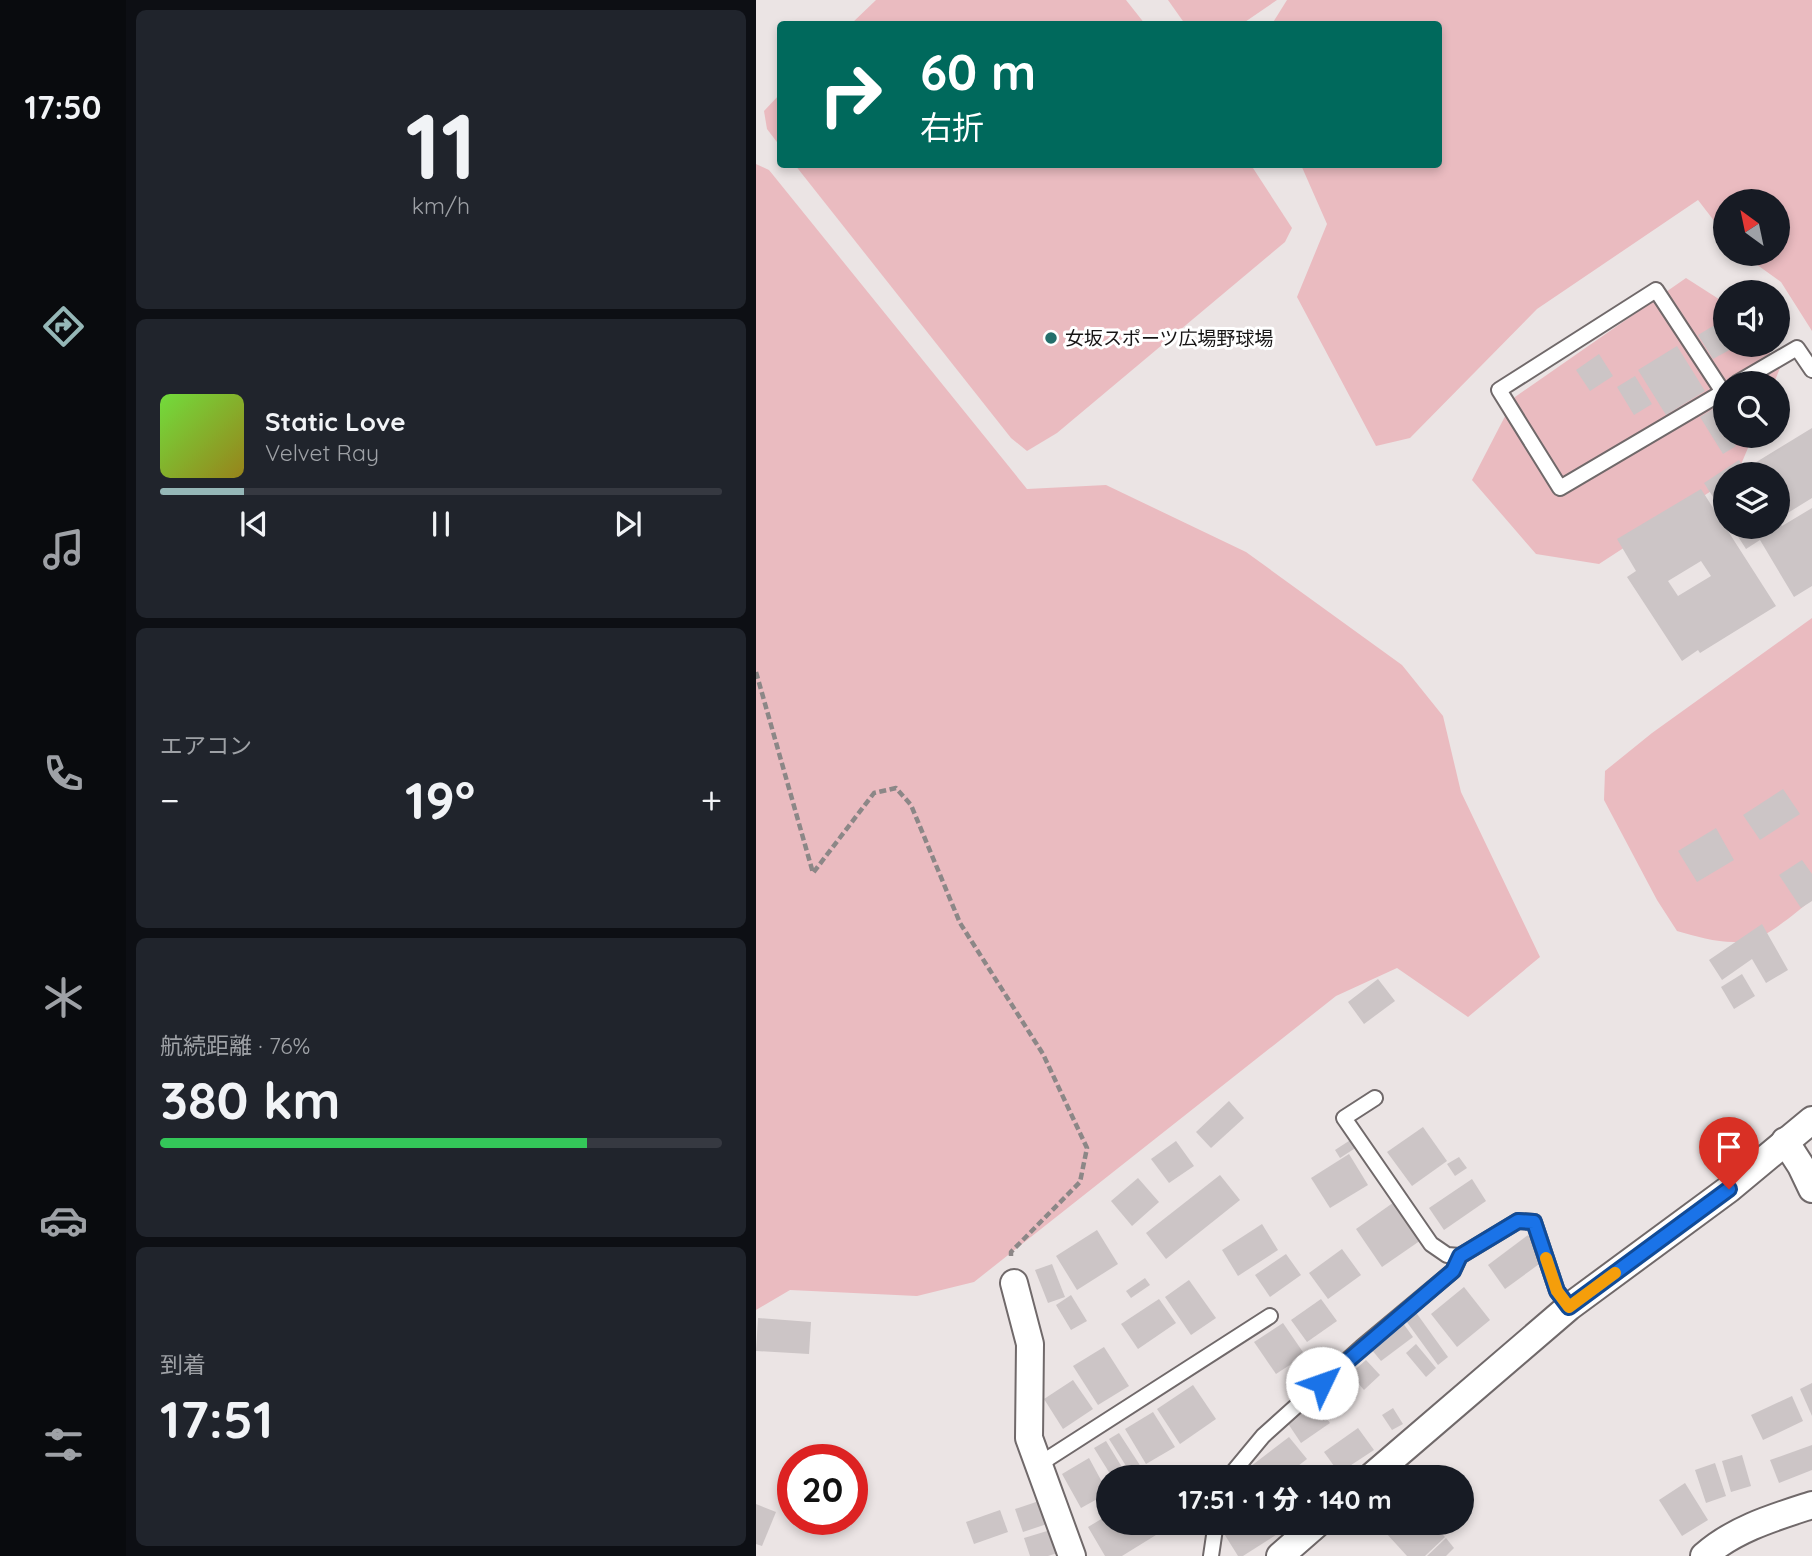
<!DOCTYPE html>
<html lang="ja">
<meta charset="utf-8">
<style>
body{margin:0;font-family:Quicksand,"Noto Sans JP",sans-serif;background:#20242c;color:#f1f3f6;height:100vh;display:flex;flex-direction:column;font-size:26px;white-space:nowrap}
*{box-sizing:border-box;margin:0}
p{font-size:23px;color:#9ea1a6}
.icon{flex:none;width:38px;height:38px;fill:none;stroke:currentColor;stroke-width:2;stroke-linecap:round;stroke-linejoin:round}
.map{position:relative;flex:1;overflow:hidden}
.details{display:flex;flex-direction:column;gap:10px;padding:10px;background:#0d0f14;width:630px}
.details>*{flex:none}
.hud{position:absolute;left:21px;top:21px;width:665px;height:147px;border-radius:7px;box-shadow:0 4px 10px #0003;background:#00695c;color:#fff;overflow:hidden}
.needle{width:46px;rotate:327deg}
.buttons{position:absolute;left:957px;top:189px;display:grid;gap:14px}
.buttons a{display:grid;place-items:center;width:77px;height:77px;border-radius:50%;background:#171b24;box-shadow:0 4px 10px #0003;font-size:35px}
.speed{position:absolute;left:21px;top:1444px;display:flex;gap:14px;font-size:35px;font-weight:700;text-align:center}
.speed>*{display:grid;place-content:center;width:91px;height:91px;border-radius:50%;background:#171b24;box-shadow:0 4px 10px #0003;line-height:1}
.speed .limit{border:10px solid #d22;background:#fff;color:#111}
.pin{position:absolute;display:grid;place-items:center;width:60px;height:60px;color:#fff;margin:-72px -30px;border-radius:50% 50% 50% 0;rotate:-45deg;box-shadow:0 0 7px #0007}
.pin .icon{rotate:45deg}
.me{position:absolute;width:77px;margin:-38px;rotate:48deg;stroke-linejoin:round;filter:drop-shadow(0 0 5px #0008)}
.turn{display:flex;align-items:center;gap:24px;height:147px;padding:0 28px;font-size:32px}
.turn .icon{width:91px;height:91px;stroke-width:2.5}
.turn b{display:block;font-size:49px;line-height:60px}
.big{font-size:52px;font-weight:800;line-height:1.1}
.details .card{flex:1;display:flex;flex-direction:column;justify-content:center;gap:10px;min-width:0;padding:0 24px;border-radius:10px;background:#20242c}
.details .dial{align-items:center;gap:0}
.dial b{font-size:91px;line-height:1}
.song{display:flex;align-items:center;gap:21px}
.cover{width:84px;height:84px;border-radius:10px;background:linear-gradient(135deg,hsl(100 70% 55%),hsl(50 70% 35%))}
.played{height:7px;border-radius:4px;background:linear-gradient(90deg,#95b7b7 15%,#363941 15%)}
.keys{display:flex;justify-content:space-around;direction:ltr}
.heat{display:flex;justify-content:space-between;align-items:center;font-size:38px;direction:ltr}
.charge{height:10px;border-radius:5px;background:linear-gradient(90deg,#34c759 76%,#363941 0)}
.trip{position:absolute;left:340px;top:1465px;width:378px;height:70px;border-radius:35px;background:#171b24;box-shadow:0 4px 10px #0003;font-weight:800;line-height:70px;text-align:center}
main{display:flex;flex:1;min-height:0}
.dock{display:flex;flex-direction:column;width:126px;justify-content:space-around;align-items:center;background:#090b0e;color:#9ea1a6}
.dock .icon{width:49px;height:49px}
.dock .active{color:#95b7b7}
.dock b{font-size:32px;color:#f1f3f6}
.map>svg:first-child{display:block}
.green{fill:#eabbc0}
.building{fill:#ccc5c6;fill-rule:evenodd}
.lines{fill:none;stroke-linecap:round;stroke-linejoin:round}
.service-casing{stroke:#70696a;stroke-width:18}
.minor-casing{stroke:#70696a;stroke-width:30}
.path{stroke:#8c8787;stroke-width:4.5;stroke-dasharray:7 3.5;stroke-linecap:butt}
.service{stroke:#fff;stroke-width:14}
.minor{stroke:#fff;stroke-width:26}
.route-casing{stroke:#114b97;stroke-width:18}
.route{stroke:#1a73e8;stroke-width:12}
.slow{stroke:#f59e0b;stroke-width:12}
.poi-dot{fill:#246e6b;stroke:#fff;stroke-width:2.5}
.labels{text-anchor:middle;stroke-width:6;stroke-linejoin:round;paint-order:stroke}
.poi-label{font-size:19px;fill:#171515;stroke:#fff;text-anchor:start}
</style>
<main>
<nav class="dock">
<b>17:50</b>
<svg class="icon active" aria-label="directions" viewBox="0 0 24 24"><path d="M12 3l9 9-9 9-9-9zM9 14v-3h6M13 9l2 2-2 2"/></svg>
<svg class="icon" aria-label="music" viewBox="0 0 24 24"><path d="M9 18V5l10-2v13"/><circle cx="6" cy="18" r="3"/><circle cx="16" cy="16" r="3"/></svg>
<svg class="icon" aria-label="phone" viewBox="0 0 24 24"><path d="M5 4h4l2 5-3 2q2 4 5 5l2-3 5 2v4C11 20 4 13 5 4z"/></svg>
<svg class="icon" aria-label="climate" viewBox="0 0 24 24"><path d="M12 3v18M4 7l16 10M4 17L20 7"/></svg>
<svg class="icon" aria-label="car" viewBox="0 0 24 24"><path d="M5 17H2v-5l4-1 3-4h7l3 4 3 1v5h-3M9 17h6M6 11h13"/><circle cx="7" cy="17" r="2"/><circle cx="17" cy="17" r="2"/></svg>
<svg class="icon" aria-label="filters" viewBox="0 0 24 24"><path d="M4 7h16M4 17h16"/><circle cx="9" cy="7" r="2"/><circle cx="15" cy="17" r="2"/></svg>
</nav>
<section class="details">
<div class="card dial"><b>11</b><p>km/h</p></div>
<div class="card">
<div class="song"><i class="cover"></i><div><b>Static Love</b><p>Velvet Ray</p></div></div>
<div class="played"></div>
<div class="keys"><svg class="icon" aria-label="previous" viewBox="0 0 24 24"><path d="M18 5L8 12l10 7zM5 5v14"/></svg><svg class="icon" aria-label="pause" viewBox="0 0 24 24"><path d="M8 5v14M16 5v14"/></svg><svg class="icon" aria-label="next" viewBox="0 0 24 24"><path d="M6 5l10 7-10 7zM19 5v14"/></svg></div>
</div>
<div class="card"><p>エアコン</p>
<div class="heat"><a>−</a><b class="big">19°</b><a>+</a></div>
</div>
<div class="card"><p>航続距離 · 76%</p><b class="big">380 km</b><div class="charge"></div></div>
<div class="card"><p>到着</p><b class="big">17:51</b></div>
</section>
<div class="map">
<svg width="1056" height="1556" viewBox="0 0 1056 1556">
<rect width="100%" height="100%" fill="#ebe4e4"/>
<!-- green -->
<g class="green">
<path d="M 120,0 L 370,0 L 389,24 L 95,24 Z"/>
<path d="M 412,0 L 521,0 L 486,24 L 429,24 Z"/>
<path d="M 531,0 L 1056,0 L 1056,331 L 1025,282 L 986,254 L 1022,254 L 1022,201 L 970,201 L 969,235 L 942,200 L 781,309 L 654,438 L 620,446 L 541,297 L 571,224 L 545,165 L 682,164 L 682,24 L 516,24 Z"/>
<path d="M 24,94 L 24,146 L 11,129 L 8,111 Z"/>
<path d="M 0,164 L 13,170 L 271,489 L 350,485 L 490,552 L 646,665 L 687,716 L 705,792 L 784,957 L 712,1017 L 641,968 L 580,996 L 218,1282 L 161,1296 L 34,1290 L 0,1310 Z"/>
<path d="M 39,165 L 495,165 L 536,228 L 529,242 L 301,433 L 271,451 L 255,438 Z"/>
<path d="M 930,278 L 969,303 L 970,345 L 1009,345 L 1024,368 L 1018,383 L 970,383 L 970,436 L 997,436 L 981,474 L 970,474 L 969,482 L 843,564 L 780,554 L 716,480 L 759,397 Z"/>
<path d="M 1056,618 L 1056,899 C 1044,910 1012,936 997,940 C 971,946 946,938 921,931 L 901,900 L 848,800 L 849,771 L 896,733 Z"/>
</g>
<!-- building -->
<g class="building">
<path d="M 962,323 L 970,335 L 970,345 L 976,345 L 977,348 L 957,359 L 942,335 Z"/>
<path d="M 921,346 L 949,391 L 910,415 L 882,370 Z"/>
<path d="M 843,354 L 857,376 L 834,391 L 820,370 Z"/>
<path d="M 879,376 L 896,404 L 878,415 L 861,387 Z"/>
<path d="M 957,409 L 970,429 L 970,436 L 973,436 L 980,446 L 967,454 L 944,417 Z"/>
<path d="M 1056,428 L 1056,498 L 1022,519 L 1022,474 L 970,474 L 970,517 L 948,483 L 983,460 L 989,469 Z"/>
<path d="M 945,489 L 1020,606 L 944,653 L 942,650 L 926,661 L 871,577 L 880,571 L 861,539 ZM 945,561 L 955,576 L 922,596 L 912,581 Z"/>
<path d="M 1056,508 L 1056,586 L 1038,597 L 1004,540 L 990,549 L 976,527 L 1022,527 L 1022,520 L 1026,526 Z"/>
<path d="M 1027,789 L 1044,814 L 1004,840 L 987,815 Z"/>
<path d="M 960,828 L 978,860 L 941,882 L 922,851 Z"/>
<path d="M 1046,860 L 1056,874 L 1056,901 L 1045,908 L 1023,875 Z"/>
<path d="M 1006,924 L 1032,970 L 1010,983 L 996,959 L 966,980 L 953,960 Z"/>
<path d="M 986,974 L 999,996 L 978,1009 L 965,987 Z"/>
<path d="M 622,979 L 639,1001 L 608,1024 L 592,1002 Z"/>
<path d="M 473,1101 L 488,1118 L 455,1148 L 440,1132 Z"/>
<path d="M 667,1127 L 691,1161 L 656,1186 L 631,1152 Z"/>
<path d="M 599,1137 L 604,1145 L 584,1158 L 579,1150 Z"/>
<path d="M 420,1141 L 438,1166 L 413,1183 L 395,1159 Z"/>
<path d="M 593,1154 L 612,1185 L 574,1208 L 555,1178 Z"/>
<path d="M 703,1157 L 711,1168 L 699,1176 L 691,1164 Z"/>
<path d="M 464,1175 L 484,1200 L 410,1259 L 390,1233 Z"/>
<path d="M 382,1178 L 403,1202 L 376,1226 L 355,1201 Z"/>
<path d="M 716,1179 L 730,1201 L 688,1230 L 673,1208 Z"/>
<path d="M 641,1200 L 668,1238 L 626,1267 L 600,1229 Z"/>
<path d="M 506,1224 L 522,1250 L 482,1276 L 466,1250 Z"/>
<path d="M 341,1230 L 362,1264 L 321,1290 L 300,1256 Z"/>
<path d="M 772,1235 L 790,1259 L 749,1289 L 732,1265 Z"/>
<path d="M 586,1249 L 605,1275 L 572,1299 L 553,1273 Z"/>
<path d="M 530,1254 L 545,1275 L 514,1297 L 499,1275 Z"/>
<path d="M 296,1264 L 309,1297 L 292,1303 L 279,1270 Z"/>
<path d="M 389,1278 L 394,1285 L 375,1298 L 370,1291 Z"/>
<path d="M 433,1280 L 460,1318 L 435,1335 L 409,1297 Z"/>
<path d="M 708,1287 L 734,1320 L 701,1347 L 675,1314 Z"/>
<path d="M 315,1295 L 331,1321 L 315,1330 L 300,1305 Z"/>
<path d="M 403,1299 L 420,1323 L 382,1349 L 365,1324 Z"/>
<path d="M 565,1299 L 581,1321 L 551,1342 L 535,1320 Z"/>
<path d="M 659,1311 L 692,1357 L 682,1365 L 648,1318 Z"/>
<path d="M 2,1318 L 55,1322 L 53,1354 L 0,1351 Z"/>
<path d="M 644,1319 L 657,1337 L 625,1361 L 611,1344 Z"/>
<path d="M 527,1323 L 549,1355 L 520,1374 L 498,1342 Z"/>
<path d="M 660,1344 L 680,1368 L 670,1377 L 650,1353 Z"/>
<path d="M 348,1347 L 373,1386 L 342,1405 L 317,1366 Z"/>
<path d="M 610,1360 L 624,1375 L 608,1390 L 594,1374 Z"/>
<path d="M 587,1379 L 601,1397 L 577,1416 L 563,1399 Z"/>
<path d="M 317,1380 L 337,1409 L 307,1429 L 288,1399 Z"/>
<path d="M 1056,1383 L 1056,1416 L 1044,1389 Z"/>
<path d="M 437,1385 L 460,1419 L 424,1444 L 401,1409 Z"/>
<path d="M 1036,1396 L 1047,1421 L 1007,1440 L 995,1415 Z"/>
<path d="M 559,1402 L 574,1423 L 545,1443 L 531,1422 Z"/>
<path d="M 637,1408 L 647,1424 L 636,1430 L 626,1415 Z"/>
<path d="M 397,1412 L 419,1447 L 390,1464 L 369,1429 Z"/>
<path d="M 602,1428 L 618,1450 L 583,1473 L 568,1452 Z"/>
<path d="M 363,1433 L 389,1473 L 383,1477 L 377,1477 L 353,1439 Z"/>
<path d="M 533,1437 L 551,1459 L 528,1477 L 490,1477 L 486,1473 Z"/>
<path d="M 350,1441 L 372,1477 L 356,1477 L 338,1448 Z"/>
<path d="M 1056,1445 L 1056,1470 L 1023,1483 L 1014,1460 Z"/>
<path d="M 986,1455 L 995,1486 L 975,1492 L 966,1461 Z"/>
<path d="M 333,1458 L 352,1493 L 325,1508 L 306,1474 Z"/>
<path d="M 959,1463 L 970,1496 L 950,1503 L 939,1470 Z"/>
<path d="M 929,1483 L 952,1520 L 926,1536 L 903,1500 Z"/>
<path d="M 289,1499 L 297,1522 L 267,1532 L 259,1509 Z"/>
<path d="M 0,1504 L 20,1512 L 6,1546 L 0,1544 Z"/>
<path d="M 244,1510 L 252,1532 L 218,1544 L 210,1522 Z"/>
<path d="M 352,1515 L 352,1522 L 421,1522 L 366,1556 L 349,1556 L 332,1527 Z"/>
<path d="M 465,1522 L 520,1522 L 526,1531 L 487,1556 L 482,1556 L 462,1524 Z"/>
<path d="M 620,1522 L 675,1522 L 689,1537 L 669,1556 L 651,1556 Z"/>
<path d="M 301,1528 L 308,1551 L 292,1556 L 274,1556 L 268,1538 Z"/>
<path d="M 690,1538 L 698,1548 L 690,1556 L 671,1556 Z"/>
</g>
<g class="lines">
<defs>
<g id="service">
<path d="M 981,383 L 1041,348 L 1056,370"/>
<path d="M 967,392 L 900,290 L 743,390 L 804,488 L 967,392 L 970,390"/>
<path d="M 619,1098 L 588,1118 L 675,1244 L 691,1255 L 704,1256 L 762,1221 L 778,1222 L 801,1291 L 813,1307"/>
<path d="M 282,1465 L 514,1316"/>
<path d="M 473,1477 L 507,1436 L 606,1347 L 697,1271 L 704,1256"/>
<path d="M 455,1556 L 460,1522"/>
</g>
<g id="minor">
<path d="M 1029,1141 L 1045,1166 L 1056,1189"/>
<path d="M 258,1283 L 274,1344 L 273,1438 L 316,1556"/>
<path d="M 615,1477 L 813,1307 L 973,1189 L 1056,1120"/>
<path d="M 524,1556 L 563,1522"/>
<path d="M 948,1556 C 978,1529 1019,1517 1056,1505"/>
</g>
</defs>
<!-- service casing -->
<use href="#service" class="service-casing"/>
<!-- minor casing -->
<use href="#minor" class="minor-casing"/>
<!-- path -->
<path class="path" d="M 0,672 L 57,873 L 118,793 L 140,788 L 155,805 L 204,923 L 287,1054 L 331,1148 L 324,1182 L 255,1252 L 255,1258"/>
<!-- service -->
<use href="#service" class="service"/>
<!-- minor -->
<use href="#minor" class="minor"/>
</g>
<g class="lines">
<defs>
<path id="route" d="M 566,1383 L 697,1271 L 704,1256 L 762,1221 L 778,1222 L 801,1291 L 813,1307 L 973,1189"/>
</defs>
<!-- route casing -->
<use href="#route" class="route-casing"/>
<!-- route -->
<use href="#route" class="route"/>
<!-- slow -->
<path class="slow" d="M 790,1258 L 801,1291 L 813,1307 L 859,1273"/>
</g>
<!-- markers -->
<circle class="poi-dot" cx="295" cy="338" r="7"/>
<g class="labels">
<!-- poi labels -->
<g class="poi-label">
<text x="309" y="345">女坂スポーツ広場野球場</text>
</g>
</g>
</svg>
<div class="buttons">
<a><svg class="needle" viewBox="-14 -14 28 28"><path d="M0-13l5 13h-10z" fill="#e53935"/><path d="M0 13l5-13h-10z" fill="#9ea1a6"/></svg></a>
<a><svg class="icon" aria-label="sound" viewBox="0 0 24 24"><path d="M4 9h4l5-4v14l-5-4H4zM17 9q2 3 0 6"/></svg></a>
<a><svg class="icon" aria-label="search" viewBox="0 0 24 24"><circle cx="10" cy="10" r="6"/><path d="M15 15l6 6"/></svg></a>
<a><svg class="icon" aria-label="layers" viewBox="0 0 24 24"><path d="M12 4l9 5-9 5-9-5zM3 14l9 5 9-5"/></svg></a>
</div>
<div class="speed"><div class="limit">20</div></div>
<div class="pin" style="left:973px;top:1189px;background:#d93025"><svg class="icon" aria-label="arrive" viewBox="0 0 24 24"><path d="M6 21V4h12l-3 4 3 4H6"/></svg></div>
<svg class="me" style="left:566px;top:1383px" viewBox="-20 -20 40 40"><circle r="19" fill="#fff"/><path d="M0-13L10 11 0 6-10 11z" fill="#1a73e8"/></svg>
<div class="trip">17:51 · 1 分 · 140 m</div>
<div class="hud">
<div class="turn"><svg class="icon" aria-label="right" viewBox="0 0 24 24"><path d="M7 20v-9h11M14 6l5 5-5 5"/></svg><div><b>60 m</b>右折</div></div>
</div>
</div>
</main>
